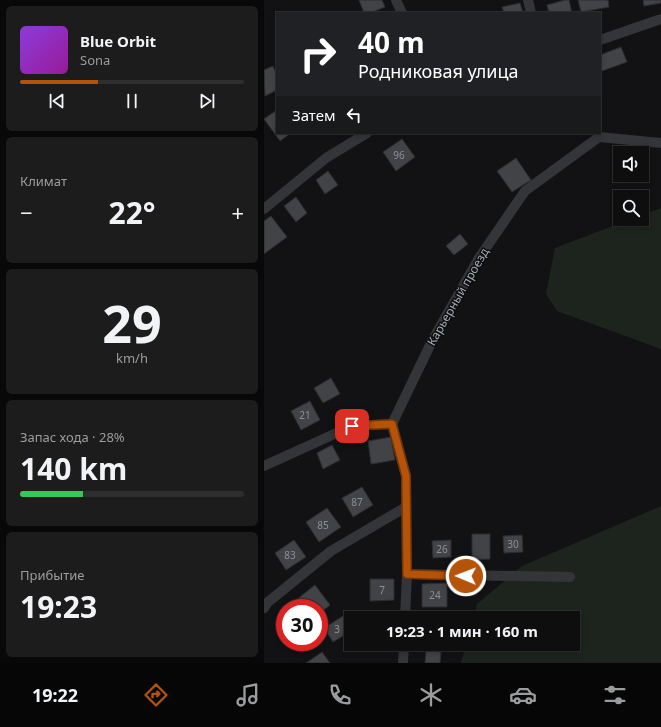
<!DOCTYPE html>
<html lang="ru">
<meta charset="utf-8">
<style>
body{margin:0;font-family:"Noto Sans",sans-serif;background:#1c1c1d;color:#f1f3f6;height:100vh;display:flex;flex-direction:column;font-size:15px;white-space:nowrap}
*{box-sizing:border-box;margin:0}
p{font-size:13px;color:#9b9c9e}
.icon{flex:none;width:22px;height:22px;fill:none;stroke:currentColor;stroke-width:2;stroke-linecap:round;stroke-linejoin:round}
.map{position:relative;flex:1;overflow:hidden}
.sheet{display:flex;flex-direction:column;gap:6px;padding:6px;background:#080808;width:264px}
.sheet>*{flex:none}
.hud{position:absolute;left:12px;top:12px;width:325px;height:122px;border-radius:0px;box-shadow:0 2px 6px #0003,0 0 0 1px #2e2e2f;background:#202124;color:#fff;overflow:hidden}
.buttons{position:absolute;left:349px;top:146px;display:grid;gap:8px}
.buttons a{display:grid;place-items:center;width:36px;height:36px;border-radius:0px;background:#0e0e0f;box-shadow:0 2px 6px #0003,0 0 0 1px #2e2e2f;font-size:20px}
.speed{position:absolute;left:12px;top:599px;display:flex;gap:8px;font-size:20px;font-weight:700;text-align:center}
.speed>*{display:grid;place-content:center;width:52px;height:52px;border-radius:50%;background:#0e0e0f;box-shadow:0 2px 6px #0003,0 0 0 1px #2e2e2f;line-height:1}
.speed .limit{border:6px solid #d22;background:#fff;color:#111}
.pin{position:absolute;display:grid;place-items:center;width:34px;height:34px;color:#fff;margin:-17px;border-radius:8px;box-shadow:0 2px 6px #0006}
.me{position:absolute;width:44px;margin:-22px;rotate:271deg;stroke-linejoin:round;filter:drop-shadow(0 0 3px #0008)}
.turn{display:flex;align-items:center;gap:14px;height:84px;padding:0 16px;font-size:18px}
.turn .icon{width:52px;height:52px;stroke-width:2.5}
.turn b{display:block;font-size:28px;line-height:34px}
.then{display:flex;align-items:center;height:38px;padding:0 16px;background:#0003;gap:8px;font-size:15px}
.big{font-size:30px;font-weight:700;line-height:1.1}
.sheet .widget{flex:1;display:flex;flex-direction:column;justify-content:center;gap:6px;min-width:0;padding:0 14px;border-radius:6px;background:#1c1c1d}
.sheet .dial{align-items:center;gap:0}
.dial b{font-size:52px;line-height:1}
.song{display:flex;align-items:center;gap:12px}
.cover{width:48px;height:48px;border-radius:6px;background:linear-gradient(135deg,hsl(270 70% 55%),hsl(300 70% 35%))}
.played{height:4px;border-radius:2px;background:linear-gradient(90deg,#b45309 35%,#2e2e2f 35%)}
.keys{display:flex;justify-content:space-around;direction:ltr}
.heat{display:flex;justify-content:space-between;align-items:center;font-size:22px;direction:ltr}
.charge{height:6px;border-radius:3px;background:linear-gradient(90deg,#34c759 28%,#2e2e2f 0)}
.trip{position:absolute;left:80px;top:611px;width:236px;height:40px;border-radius:0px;background:#0e0e0f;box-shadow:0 2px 6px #0003,0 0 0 1px #2e2e2f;font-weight:700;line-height:40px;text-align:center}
.tab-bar{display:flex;height:64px;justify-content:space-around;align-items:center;background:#060606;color:#9b9c9e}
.tab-bar .icon{width:28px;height:28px}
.tab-bar .selected{color:#b45309}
.tab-bar b{font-size:18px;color:#f1f3f6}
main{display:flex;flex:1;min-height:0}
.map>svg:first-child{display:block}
.green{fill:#1d241e}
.building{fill:#414347;stroke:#2c2d30}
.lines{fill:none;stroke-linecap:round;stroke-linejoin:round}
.minor{stroke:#343539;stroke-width:10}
.route-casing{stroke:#753606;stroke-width:10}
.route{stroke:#b45309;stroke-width:7}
.labels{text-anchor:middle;stroke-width:3;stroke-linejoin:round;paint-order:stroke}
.number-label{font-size:10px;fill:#8b9099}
.street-label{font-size:12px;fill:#a4aab4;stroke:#0d0e0f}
</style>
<main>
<section class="sheet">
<div class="widget">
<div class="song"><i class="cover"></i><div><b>Blue Orbit</b><p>Sona</p></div></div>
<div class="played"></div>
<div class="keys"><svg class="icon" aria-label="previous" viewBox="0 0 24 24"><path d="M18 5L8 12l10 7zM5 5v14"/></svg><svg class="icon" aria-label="pause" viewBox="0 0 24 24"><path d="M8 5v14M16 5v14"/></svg><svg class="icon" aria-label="next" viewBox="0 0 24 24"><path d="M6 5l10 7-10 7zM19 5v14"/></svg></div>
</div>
<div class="widget"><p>Климат</p>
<div class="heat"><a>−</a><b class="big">22°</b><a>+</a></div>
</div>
<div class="widget dial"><b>29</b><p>km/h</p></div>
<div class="widget"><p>Запас хода · 28%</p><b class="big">140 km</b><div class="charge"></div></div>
<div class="widget"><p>Прибытие</p><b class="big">19:23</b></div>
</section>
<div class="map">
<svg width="397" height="663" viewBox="0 0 397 663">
<rect width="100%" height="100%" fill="#121214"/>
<!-- green -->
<g class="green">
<path d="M 397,208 L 397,349 L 293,311 L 282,294 L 291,248 L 367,219 L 378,219 L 378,215 Z"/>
<path d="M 397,506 L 397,663 L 197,663 L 202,644 L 309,644 L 309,618 L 209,618 L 213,604 L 258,566 Z"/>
</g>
<!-- building -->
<g class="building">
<path d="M 95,0 L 118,0 L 121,7 L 106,13 L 100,13 Z"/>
<path d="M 301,0 L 305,0 L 308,13 L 285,13 L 283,5 Z"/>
<path d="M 314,0 L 344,0 L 345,7 L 317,12 Z"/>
<path d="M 379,0 L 397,0 L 397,3 L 380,6 Z"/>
<path d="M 256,3 L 259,13 L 240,13 L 238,7 Z"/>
<path d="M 357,47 L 363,62 L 338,71 L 336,65 L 336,55 Z"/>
<path d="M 9,66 L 13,76 L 13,90 L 1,96 L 0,70 Z"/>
<path d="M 13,110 L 13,133 L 27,133 L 16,141 L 0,119 Z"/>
<path d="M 138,139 L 151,157 L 132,171 L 119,152 Z"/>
<path d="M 252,158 L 267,180 L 248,192 L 233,171 Z"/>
<path d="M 64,171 L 74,185 L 61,194 L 52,180 Z"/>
<path d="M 32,197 L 43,213 L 32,222 L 20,206 Z"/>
<path d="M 7,216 L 23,237 L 0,254 L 0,221 Z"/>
<path d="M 196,234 L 204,244 L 190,255 L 182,246 Z"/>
<path d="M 67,378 L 76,394 L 59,403 L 50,388 Z"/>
<path d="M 46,401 L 56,420 L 37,430 L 27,411 Z"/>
<path d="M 127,437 L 131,460 L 107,464 L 104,441 Z"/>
<path d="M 68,445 L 76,460 L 59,469 L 53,453 Z"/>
<path d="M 98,487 L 109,505 L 89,517 L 78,498 Z"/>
<path d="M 63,508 L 77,527 L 55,542 L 42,522 Z"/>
<path d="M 208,534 L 226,534 L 226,559 L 208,560 Z"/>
<path d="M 258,535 L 259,552 L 240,553 L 239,536 Z"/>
<path d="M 30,540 L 42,557 L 22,570 L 11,553 Z"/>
<path d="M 187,540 L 187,557 L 169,558 L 168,541 Z"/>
<path d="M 106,579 L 130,579 L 130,600 L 106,601 Z"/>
<path d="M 183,583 L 183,607 L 158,607 L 158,584 Z"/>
<path d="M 51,585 L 66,605 L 55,614 L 55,608 L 31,608 L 27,604 Z"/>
<path d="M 162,614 L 185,617 L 185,618 L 162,618 Z"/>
<path d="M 79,616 L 87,631 L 69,642 L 60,628 Z"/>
<path d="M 162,651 L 177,652 L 176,663 L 161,663 Z"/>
<path d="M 58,652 L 66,663 L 42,663 Z"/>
</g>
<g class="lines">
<!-- minor -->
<g class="minor">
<path d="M 132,0 L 138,13"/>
<path d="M 264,0 L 267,13"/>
<path d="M 336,40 L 397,19"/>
<path d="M 0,209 L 62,158 L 103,133"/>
<path d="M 128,424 L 168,341 L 215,258 L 261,191 L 335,137 L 397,143"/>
<path d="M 128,424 L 142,476 L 143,574 L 141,618"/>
<path d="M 0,466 L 88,426 L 128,424"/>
<path d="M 143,574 L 306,577"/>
<path d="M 0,608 L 4,602 L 67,551 L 142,507"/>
<path d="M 139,663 L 140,644"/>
</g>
</g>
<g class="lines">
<defs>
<path id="route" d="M 88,426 L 128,424 L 142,476 L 143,574 L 202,576"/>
</defs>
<!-- route casing -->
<use href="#route" class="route-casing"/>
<!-- route -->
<use href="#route" class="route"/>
</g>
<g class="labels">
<!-- number labels -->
<g class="number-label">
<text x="135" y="159">96</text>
<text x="41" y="419">21</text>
<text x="93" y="506">87</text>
<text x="59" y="529">85</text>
<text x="249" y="548">30</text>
<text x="178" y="553">26</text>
<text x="26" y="559">83</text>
<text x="118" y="594">7</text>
<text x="171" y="599">24</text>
<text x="73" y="633">3</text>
</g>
<!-- street labels -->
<g class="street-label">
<text transform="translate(194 297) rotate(-60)" y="4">Карьерный проезд</text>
</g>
</g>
</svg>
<div class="buttons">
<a><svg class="icon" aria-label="sound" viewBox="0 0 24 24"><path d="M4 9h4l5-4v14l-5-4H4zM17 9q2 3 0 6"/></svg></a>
<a><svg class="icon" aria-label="search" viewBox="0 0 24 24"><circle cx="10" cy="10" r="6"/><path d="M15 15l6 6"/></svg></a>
</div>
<div class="speed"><div class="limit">30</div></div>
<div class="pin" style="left:88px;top:426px;background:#d93025"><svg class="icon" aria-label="arrive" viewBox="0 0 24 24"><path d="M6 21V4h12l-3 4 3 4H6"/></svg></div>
<svg class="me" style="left:202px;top:576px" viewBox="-20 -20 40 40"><circle r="17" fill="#b45309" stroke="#fff" stroke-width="3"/><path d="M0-11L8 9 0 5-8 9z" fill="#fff"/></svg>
<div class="trip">19:23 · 1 мин · 160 m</div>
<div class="hud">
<div class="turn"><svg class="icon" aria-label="right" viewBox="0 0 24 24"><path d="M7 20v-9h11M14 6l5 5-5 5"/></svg><div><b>40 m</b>Родниковая улица</div></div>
<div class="then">Затем<svg class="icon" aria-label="left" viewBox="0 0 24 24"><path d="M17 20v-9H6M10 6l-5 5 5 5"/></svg></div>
</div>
</div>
</main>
<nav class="tab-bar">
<b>19:22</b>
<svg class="icon selected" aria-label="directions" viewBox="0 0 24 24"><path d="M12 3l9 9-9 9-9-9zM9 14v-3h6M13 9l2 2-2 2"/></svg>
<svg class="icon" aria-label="music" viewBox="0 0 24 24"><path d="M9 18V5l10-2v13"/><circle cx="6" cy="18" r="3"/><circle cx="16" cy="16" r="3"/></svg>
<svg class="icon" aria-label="phone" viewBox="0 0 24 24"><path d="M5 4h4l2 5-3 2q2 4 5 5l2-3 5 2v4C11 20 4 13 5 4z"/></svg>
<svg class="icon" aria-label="climate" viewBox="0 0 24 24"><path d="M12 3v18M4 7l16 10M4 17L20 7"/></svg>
<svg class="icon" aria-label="car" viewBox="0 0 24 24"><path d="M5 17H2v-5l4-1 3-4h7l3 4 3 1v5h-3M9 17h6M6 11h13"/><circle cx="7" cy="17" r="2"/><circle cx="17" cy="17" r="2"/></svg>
<svg class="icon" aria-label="filters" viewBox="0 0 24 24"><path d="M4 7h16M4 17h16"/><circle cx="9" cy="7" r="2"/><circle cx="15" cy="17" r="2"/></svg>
</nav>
